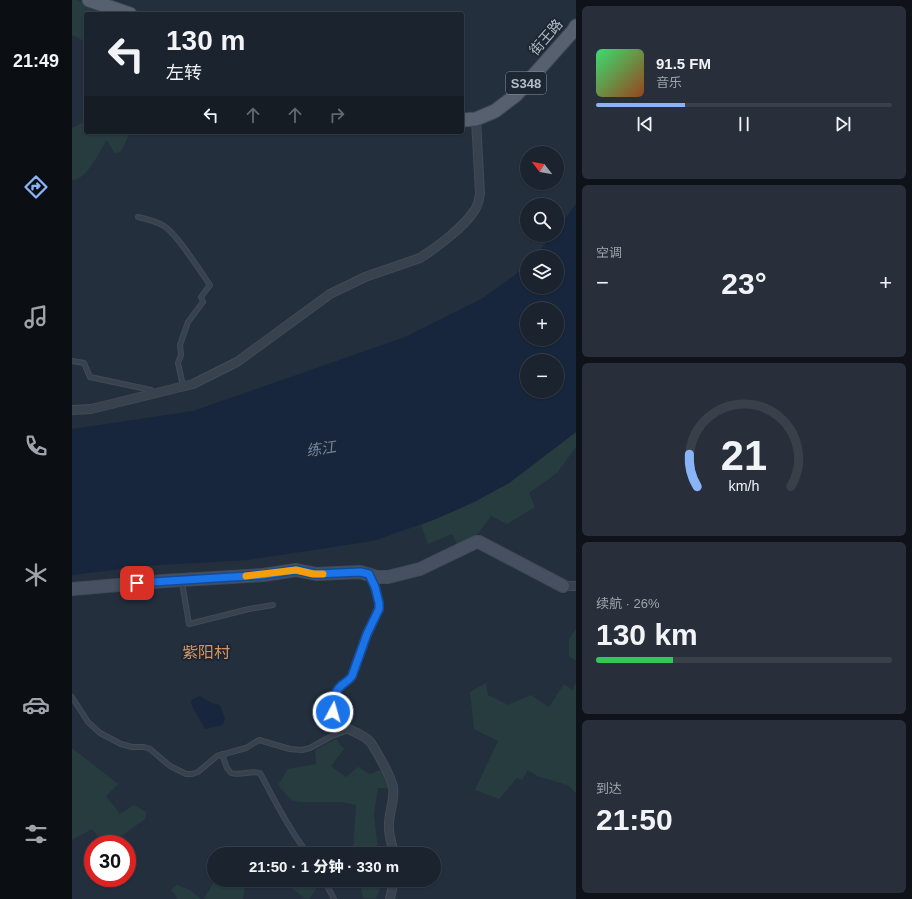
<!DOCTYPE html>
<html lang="zh">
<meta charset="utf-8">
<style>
body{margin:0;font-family:Helvetica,"Noto Sans SC",sans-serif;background:#282f3a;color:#f1f3f6;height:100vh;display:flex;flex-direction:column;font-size:15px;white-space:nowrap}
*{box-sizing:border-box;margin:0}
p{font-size:13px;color:#a0a4aa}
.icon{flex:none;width:22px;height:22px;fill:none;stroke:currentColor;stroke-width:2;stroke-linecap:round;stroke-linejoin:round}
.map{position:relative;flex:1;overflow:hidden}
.panel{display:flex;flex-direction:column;gap:6px;padding:6px;background:#0f1319;width:336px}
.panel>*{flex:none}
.hud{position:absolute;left:12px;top:12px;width:380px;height:122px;border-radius:4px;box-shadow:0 1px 3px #0004,0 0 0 1px #39404a;background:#1b232e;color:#f1f3f6;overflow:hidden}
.needle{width:26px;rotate:301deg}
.controls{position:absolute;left:448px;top:146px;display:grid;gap:8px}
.controls a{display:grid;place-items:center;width:44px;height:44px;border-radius:50%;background:#1b232e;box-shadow:0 1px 3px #0004,0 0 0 1px #39404a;font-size:20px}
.speed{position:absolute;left:12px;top:835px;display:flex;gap:8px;font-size:20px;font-weight:700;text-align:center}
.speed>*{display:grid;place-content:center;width:52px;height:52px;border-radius:50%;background:#1b232e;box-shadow:0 1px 3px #0004,0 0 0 1px #39404a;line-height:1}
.speed .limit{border:6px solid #d22;background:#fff;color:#111}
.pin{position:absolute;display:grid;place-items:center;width:34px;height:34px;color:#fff;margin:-17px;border-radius:8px;box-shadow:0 2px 6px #0006}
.me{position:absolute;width:44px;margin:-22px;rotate:6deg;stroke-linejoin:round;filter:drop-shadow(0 0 3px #0008)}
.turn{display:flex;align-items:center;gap:14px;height:84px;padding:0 16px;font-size:18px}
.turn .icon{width:52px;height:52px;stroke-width:2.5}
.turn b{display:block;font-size:28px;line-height:34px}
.lanes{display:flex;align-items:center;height:38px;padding:0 16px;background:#0003;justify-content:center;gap:20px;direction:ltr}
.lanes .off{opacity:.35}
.big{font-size:30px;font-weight:800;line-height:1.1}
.panel .tile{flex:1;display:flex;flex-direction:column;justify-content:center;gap:6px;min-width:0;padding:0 14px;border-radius:6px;background:#282f3a}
.panel .dial{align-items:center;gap:0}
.dial svg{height:104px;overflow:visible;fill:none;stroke:#39404a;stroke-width:7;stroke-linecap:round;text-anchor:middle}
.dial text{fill:#f1f3f6;stroke:none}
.song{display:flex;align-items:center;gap:12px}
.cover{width:48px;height:48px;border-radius:6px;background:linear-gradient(135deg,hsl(140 70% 55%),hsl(20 70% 35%))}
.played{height:4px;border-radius:2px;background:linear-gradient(90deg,#8ab4f8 30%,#39404a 30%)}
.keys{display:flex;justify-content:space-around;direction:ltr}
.heat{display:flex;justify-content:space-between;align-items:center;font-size:22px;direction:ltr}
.charge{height:6px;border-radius:3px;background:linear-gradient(90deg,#34c759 26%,#39404a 0)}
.trip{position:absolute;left:135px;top:847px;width:234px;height:40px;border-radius:20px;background:#1b232e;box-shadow:0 1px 3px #0004,0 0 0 1px #39404a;font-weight:800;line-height:40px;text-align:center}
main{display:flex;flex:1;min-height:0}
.menu{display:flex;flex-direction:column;width:72px;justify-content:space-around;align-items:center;background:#0b0e12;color:#a0a4aa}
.menu .icon{width:28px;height:28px}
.menu .on{color:#8ab4f8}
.menu b{font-size:18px;color:#f1f3f6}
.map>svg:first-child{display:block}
.green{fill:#263c3f}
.water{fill:#17263c;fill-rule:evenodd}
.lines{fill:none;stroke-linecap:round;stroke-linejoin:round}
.lane-casing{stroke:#414a57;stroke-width:6}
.street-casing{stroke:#414a57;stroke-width:10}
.secondary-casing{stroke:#414a57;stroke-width:14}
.primary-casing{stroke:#414a57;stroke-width:15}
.lane{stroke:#38414e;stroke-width:4}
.street{stroke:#38414e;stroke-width:8}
.secondary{stroke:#465061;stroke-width:12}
.primary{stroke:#56606e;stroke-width:13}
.route-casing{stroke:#114b97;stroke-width:10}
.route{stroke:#1a73e8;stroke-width:7}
.slow{stroke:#f59e0b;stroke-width:7}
.labels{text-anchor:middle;stroke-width:4;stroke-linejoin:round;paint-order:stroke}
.shield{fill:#1d2633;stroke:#878f9c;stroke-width:1}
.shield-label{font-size:13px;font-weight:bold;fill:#b4bcc9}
.street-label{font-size:14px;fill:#b4bcc9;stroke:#1d2633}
.water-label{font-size:15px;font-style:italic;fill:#6d86a8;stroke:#1d2633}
.quarter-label{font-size:16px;fill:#d59563;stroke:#1d2633}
</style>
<main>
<nav class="menu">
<b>21:49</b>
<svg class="icon on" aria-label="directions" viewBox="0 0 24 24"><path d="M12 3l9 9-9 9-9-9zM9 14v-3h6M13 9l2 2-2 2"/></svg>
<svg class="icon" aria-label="music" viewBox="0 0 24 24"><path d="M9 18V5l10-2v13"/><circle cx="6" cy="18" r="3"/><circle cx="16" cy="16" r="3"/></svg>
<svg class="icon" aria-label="phone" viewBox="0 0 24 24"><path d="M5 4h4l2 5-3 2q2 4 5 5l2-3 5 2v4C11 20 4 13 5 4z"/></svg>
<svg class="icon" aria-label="climate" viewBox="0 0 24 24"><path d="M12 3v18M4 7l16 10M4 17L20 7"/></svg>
<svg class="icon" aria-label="car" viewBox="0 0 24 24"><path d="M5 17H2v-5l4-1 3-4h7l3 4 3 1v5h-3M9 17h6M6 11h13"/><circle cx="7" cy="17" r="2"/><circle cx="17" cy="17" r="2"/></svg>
<svg class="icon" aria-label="filters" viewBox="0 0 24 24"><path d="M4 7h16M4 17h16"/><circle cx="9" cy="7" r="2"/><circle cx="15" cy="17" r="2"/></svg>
</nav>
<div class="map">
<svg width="504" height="899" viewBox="0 0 504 899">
<rect width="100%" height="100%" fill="#242f3e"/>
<!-- green -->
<g class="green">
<path d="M 0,0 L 4,0 L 27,7 L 26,14 L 14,14 L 14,44 L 7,38 L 0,35 Z"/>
<path d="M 14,121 L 14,132 L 58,132 L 49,152 L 42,153 L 35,140 C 28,151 14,181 0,180 L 0,128 Z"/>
<path d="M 504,432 L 504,447 L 485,473 L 457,493 L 463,507 L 435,524 L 419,516 L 403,538 L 385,544 L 380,534 L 356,544 L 349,525 L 402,502 L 437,483 Z"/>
<path d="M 504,629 L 504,661 L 497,656 L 497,639 Z"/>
<path d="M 414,683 L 416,695 L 436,705 L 459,695 L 477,707 L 492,684 L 500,690 L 504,683 L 504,793 L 496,785 L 467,777 L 456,770 L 450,780 L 445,778 L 427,799 L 403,790 L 426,741 L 402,729 L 398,692 Z"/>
<path d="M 264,739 L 272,749 L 259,766 L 274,777 L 286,767 L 298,774 L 311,769 L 319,788 L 306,788 L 302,814 L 306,850 L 317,851 L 318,854 L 281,854 L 281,850 L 284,805 L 269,802 L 227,802 L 219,800 L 206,785 L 216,769 L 244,764 L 243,750 Z"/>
<path d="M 0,748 L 46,784 L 34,796 L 48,814 L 62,805 L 74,812 L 73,819 L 38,844 L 32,844 L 20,829 L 0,840 Z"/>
<path d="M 186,846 L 197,854 L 175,854 Z"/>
<path d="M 143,880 L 174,880 L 171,899 L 132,899 Z"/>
<path d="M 209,880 L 240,880 L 244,889 L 237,899 L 234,899 Z"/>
<path d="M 287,880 L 311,880 L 304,899 L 291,898 Z"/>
<path d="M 105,885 L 118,890 L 129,899 L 106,899 L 99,890 Z"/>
</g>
<!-- water -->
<g class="water">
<path d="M 504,204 L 504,432 L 437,483 L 402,502 L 364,519 L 301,541 L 176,560 L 75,566 L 0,575 L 0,429 L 121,411 L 333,337 L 411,298 L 443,275 L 455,264 L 455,287 L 485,287 L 485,257 L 463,257 L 480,235 L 485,235 L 485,229 ZM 455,309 L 485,309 L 485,339 L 455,339 ZM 455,361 L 485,361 L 485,391 L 455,391 Z"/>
<path d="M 128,696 L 140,703 L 148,705 L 153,719 L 151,725 L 133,729 L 120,706 L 119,700 Z"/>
</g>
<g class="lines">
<defs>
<g id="lane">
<path d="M 66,217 C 75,219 84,221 92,226 C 105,234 128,271 138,285 L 129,297 L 131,302 L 116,322 L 108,345 L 109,355 L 106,363 L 111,386"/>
<path d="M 0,361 L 12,363 L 18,377 L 79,390 L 81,394"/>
<path d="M 110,582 L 117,624 L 177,609 L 201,605"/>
<path d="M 0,697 L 16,722 L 28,733 L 49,744 L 60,747 L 72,747 L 78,749 L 98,766 L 114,774 L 120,774 L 126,772 L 145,756 L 174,748 L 187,740 L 218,749 L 230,750 L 238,748 L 258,737 L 276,730"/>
<path d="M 150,754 L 155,768 L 159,773 C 169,776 179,770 188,773 C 203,801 217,829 236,854"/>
<path d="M 252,880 L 262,899"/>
</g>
<g id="street">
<path d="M 0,410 L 19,409 L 121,384 L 165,362 L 258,294 L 293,277 L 348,258 C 364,248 392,227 402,211 C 406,206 407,200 408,194 L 404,119"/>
<path d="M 297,574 L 303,587 L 307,603 L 307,609 L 295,634 L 280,676 C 277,681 273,682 269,686 C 262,692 260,702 261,711 C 263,731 293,730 301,746 C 307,756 319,776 321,787 C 323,800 317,812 317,824 C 316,834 320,844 322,854"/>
<path d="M 491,586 L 504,586"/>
<path d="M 318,899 L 322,880"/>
</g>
<path id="secondary" d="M 0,589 L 92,581 L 191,575 L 224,570 L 244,574 L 288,572 L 305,577 L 316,577 L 348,569 L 404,542 L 407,542 L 491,586"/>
<g id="primary">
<path d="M 17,0 L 58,14"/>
<path d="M 390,120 L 404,119 L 423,111 L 444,95 L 501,31 L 504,26"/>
</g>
</defs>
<!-- lane casing -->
<use href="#lane" class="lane-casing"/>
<!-- street casing -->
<use href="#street" class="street-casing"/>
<!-- secondary casing -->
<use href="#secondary" class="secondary-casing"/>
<!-- primary casing -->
<use href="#primary" class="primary-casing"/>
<!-- lane -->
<use href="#lane" class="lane"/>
<!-- street -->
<use href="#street" class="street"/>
<!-- secondary -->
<use href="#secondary" class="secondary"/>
<!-- primary -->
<use href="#primary" class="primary"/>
</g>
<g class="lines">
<defs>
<path id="route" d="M 65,583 L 191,575 L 224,570 L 244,574 L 288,572 L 297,574 L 303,587 L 307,603 L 307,609 L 295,634 L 280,676 C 277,680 274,682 270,685 C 261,692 262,702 261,712"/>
</defs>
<!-- route casing -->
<use href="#route" class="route-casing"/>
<!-- route -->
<use href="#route" class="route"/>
<!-- slow -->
<path class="slow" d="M 174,576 L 224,570 L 241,574 L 251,574"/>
</g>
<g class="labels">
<!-- shield labels -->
<rect class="shield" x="434" y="72" width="40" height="22" rx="3"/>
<g class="shield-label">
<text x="454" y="88">S348</text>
</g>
<!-- street labels -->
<g class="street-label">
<text transform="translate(474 37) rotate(-49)" y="5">街王路</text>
</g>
<!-- water labels -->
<g class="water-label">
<text transform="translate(249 449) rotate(-9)" y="5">练江</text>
</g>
<!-- quarter labels -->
<g class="quarter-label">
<text x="134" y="658">紫阳村</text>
</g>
</g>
</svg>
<div class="controls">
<a><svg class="needle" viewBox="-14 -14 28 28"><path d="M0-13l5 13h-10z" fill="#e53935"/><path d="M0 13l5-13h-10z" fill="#a0a4aa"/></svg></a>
<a><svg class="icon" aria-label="search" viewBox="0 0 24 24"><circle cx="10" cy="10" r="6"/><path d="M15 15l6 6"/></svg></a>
<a><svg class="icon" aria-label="layers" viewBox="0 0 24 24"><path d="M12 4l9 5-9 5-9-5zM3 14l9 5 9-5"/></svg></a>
<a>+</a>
<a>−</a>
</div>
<div class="speed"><div class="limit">30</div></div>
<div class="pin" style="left:65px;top:583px;background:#d93025"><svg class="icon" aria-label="arrive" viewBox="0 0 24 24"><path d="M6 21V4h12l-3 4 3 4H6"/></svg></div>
<svg class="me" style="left:261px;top:712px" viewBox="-20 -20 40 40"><circle r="17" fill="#1a73e8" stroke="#fff" stroke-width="3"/><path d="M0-11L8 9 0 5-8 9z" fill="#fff"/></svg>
<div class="trip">21:50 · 1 分钟 · 330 m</div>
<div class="hud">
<div class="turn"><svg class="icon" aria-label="left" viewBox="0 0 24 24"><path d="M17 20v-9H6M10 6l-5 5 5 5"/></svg><div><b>130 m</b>左转</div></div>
<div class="lanes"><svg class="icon" aria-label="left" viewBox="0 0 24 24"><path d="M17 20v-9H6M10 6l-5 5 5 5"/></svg><svg class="icon off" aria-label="ahead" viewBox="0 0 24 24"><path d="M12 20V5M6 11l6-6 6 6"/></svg><svg class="icon off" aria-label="ahead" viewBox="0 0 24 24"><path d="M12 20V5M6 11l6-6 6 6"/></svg><svg class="icon off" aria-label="right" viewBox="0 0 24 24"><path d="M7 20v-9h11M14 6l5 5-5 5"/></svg></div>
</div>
</div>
<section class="panel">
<div class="tile">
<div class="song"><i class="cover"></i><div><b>91.5 FM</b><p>音乐</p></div></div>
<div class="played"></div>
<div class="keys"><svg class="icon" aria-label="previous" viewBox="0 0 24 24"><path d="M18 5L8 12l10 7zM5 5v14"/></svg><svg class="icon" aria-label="pause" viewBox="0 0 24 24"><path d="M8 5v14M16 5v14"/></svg><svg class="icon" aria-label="next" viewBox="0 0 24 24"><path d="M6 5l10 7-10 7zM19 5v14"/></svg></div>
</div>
<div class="tile"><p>空调</p>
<div class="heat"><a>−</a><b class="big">23°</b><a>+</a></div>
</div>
<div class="tile dial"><svg viewBox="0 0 100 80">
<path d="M14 69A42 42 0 1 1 86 69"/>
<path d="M14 69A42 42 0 0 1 8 44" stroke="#8ab4f8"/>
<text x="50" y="56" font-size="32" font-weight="700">21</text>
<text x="50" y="72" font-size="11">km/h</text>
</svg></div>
<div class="tile"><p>续航 · 26%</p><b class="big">130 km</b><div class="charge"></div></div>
<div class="tile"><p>到达</p><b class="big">21:50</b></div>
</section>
</main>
